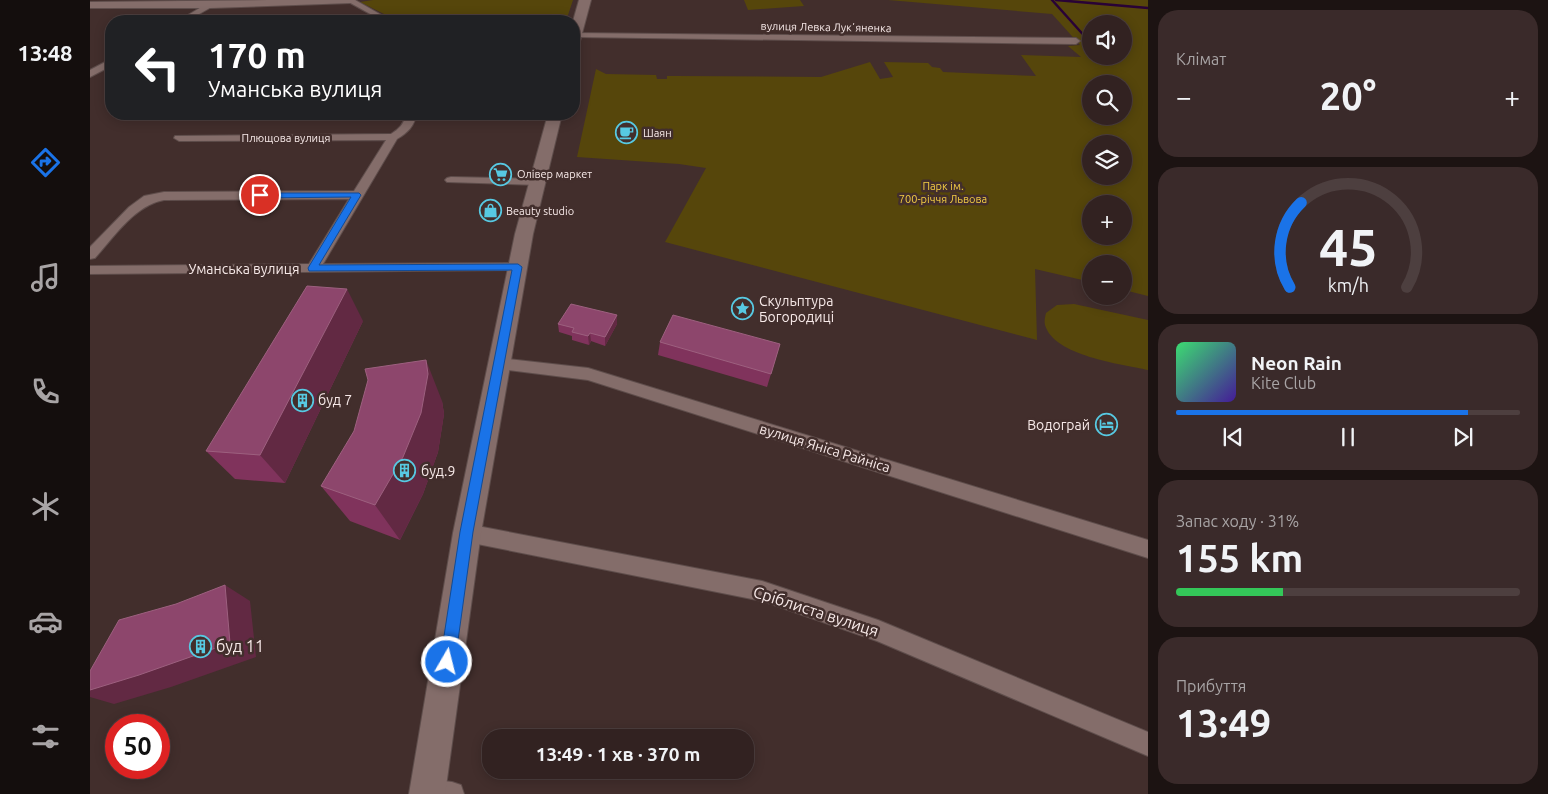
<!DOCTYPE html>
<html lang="uk">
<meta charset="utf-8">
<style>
body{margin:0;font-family:Ubuntu,sans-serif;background:#3a2a2a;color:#f1f3f6;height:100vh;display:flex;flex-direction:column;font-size:19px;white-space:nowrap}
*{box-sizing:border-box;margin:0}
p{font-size:16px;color:#a8a4a5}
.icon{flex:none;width:28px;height:28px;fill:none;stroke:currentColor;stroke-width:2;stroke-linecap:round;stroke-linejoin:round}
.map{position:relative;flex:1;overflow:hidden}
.details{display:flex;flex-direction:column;gap:10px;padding:10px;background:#1c1312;width:400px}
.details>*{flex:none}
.banner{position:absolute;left:15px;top:15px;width:475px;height:105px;border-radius:20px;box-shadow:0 2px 12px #0003,0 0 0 1px #4d3f3f;background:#202124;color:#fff;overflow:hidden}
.fabs{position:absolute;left:992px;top:15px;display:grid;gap:10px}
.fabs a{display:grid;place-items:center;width:50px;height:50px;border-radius:50%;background:#322221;box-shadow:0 2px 12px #0003,0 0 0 1px #4d3f3f;font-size:25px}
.speed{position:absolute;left:15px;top:714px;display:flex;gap:10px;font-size:25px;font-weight:700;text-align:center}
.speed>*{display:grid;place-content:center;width:65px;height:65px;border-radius:50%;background:#322221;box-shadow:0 2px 12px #0003,0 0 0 1px #4d3f3f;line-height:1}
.speed .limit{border:8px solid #d22;background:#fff;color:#111}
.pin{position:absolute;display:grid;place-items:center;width:42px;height:42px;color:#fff;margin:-21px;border:2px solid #fff;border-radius:50%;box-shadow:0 1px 5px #0007}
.me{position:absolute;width:55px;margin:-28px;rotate:8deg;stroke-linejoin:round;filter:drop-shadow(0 0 4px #0008)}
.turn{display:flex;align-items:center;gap:18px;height:105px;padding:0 20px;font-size:22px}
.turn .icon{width:65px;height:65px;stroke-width:2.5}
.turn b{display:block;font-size:35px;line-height:42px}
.big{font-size:38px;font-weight:600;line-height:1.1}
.details .widget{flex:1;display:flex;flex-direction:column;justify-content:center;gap:8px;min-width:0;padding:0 18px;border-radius:20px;background:#3a2a2a}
.details .dial{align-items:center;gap:0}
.dial svg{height:130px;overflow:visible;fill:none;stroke:#4d3f3f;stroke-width:7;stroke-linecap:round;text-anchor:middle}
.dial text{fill:#f1f3f6;stroke:none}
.song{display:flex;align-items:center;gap:15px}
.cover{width:60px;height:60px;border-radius:8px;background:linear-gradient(135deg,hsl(140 70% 55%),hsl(260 70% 35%))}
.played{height:5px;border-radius:2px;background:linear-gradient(90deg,#1a73e8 85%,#4d3f3f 85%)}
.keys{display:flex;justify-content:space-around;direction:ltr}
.heat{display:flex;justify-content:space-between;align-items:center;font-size:28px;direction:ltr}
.charge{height:8px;border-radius:4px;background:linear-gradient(90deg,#34c759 31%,#4d3f3f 0)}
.trip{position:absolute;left:392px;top:729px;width:272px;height:50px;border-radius:20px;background:#322221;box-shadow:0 2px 12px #0003,0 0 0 1px #4d3f3f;font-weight:600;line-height:50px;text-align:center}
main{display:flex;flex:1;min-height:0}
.dock{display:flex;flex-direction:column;width:90px;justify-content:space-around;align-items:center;background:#140e0d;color:#a8a4a5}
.dock .icon{width:35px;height:35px}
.dock .current{color:#1a73e8}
.dock b{font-size:22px;color:#f1f3f6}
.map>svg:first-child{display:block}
.green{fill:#56460b;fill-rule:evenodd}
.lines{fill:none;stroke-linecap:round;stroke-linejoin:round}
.stream{stroke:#290236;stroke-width:2.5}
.minor-casing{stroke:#5e4d4b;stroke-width:2}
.tertiary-casing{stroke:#5e4d4b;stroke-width:2}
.secondary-casing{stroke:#5e4d4b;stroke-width:2}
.minor{fill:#846d6a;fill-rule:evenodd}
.tertiary{fill:#846d6a;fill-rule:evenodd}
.secondary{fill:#846d6a;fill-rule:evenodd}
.wall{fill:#80335c}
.shaded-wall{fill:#622943}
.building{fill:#8d466c;stroke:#9d607f}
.route{fill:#1a73e8;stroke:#114b97}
.labels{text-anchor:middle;stroke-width:5;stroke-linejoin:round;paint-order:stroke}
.far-street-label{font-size:11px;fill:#f7e9e8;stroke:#422e2c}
.far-poi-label{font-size:11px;fill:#f7e9e8;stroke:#422e2c;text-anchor:start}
.far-park-label{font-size:11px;fill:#f3cc44;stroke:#422e2c}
.street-label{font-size:14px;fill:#f7e9e8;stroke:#422e2c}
.poi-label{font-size:14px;fill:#f7e9e8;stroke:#422e2c;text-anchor:start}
.near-street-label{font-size:16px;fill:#f7e9e8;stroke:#422e2c}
.near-poi-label{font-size:16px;fill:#f7e9e8;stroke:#422e2c;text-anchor:start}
</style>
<main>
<nav class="dock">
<b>13:48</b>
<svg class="icon current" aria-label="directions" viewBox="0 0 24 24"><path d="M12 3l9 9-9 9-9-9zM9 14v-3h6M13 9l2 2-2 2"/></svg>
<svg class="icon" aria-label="music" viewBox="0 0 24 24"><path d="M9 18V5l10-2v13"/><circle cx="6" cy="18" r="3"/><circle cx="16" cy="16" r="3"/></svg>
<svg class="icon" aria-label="phone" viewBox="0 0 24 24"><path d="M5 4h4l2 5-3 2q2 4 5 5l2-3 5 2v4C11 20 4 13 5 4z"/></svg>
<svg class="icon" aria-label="climate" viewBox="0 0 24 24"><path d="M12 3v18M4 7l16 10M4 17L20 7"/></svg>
<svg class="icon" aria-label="car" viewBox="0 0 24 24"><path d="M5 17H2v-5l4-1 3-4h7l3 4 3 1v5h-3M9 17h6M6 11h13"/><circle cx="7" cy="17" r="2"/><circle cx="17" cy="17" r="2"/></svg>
<svg class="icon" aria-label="filters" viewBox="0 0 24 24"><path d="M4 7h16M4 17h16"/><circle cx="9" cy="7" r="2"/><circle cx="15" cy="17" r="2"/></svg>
</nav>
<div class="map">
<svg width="1058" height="794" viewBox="0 0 1058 794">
<rect width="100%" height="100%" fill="#422e2c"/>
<!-- green -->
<g class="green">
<path d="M 283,0 L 483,0 L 476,21 L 308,21 L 270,2 Z"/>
<path d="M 654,0 L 710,0 L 714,6 L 658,10 Z"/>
<path d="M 798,0 L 1058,0 L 1058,296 L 1034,290 L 1034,264 L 1001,264 L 1001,282 L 945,269 L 947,340 L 575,242 L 616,168 L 589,164 L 487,157 L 506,69 L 516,74 L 566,75 L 567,79 L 577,79 L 577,76 L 585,76 L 731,77 L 780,62 L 790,79 L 803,77 L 794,62 L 838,63 L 842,67 L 850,68 L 853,72 L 946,76 L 931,55 L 991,57 L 978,46 L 990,45 L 962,14 ZM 1001,24 L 1034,24 L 1034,56 L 1001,56 ZM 1001,84 L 1034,84 L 1034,116 L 1001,116 ZM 1001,144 L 1034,144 L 1034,176 L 1001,176 ZM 1001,204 L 1034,204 L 1034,236 L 1001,236 Z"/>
<path d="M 984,304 L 1058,320 L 1058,370 C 1031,364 964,356 955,325 C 954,321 955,317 956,313 L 967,305 Z"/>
</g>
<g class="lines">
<!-- stream -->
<g class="stream">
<path d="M 962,0 L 998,40"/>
<path d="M 966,0 L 1058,8"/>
</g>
<defs>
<g id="minor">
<path d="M 255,0 L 265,0 L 302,21 L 293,21 Z"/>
<path d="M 118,3 L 125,5 L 97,21 L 88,21 Z"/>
<path d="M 484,33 L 986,38 L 990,41 L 986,44 L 485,37 Z"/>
<path d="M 21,59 L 21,66 L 0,77 L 0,70 Z"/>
<path d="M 316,114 L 326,114 C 325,126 317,133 307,139 L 233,264 L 428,263 L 433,264 L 435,267 L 433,270 L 0,274 L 0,266 L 219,264 L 259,199 L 74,200 C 45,205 24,237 5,258 L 0,259 L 0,247 L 39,207 L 54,196 L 74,192 L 264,191 L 296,140 L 89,141 L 84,138 L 85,136 L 301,134 C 309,129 314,124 316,114 Z"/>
<path d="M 361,177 L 447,179 L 453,182 L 447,185 L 357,182 L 355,180 L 357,178 Z"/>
<path d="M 408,358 L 498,368 L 1058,540 L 1058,558 L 498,380 L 403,368 L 400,364 L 403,360 Z"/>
<path d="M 377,524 L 672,581 L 788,620 L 1058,732 L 1058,756 L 787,641 L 672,601 L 377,542 L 370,539 L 367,533 L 370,527 Z"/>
<path d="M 338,779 L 362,782 L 371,785 L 374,794 L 327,794 L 326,791 L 329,782 Z"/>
</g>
<path id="tertiary" d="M 178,0 L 266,0 L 261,3 L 121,8 L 0,8 L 0,2 Z"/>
<g id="secondary">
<path d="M 489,0 L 501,0 L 490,41 L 484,45 L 483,21 Z"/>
<path d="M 458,114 L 472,114 L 443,234 L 391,533 L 355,794 L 319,794 L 363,533 L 425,234 Z"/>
</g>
</defs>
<!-- minor casing -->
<use href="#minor" class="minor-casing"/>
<!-- tertiary casing -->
<use href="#tertiary" class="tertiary-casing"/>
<!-- secondary casing -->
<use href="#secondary" class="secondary-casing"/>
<!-- minor -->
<use href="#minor" class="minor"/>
<!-- tertiary -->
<use href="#tertiary" class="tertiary"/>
<!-- secondary -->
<use href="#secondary" class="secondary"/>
</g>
<!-- wall -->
<g class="wall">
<path d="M 273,321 L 195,483 L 145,479 L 116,451 Z"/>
<path d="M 468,324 L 527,324 L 515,346 L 501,341 L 499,345 L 482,340 L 482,336 L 469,332 Z"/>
<path d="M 570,342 L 690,344 L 677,387 L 568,355 Z"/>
<path d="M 352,401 L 354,414 L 348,452 L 333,494 L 310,540 L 260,521 L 231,486 Z"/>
</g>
<!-- shaded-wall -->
<g class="shaded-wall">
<path d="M 257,289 L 273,321 L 195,483 L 170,455 Z"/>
<path d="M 527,315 L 527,324 L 515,346 L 515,337 Z"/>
<path d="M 500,333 L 501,341 L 499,345 L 498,336 Z"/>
<path d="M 336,360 L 352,401 L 354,414 L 348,452 L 333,494 L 310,540 L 285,505 Z"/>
<path d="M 135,585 L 160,601 L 166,657 L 81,687 L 24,704 L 0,697 L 0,690 Z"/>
</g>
<!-- building -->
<g class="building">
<path d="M 217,286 L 257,289 L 170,455 L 116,451 Z"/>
<path d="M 481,304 L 527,315 L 515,337 L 500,333 L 498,336 L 482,332 L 484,328 L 468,324 Z"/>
<path d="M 583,315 L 690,344 L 681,374 L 570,342 Z"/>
<path d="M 336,360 L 338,374 L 331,413 L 313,457 L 285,505 L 231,486 L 264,431 L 278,380 L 275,369 Z"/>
<path d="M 135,585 L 140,643 L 49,675 L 0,690 L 0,671 L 29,620 L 86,604 Z"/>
</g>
<!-- route -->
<path class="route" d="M 269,193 L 271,195 L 229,265 L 428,264 L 432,267 L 383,532 L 365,662 L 363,667 L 357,670 L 352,667 L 350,662 L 370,532 L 422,270 L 219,271 L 218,268 L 261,197 L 170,198 L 166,195 L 170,193 Z"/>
<!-- icons -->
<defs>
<symbol id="cafe-ring" viewBox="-11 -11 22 22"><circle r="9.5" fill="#422e2c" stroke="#57c9e2" stroke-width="1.5"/><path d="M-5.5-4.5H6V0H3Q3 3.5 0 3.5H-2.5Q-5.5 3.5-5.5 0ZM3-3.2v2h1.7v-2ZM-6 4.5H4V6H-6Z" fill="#57c9e2"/></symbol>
<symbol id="supermarket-ring" viewBox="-11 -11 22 22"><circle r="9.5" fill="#422e2c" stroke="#57c9e2" stroke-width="1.5"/><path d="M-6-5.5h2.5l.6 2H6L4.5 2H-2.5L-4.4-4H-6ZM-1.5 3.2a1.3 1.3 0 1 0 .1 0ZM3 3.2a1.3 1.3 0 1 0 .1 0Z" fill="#57c9e2"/></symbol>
<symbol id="shop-ring" viewBox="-11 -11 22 22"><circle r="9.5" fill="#422e2c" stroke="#57c9e2" stroke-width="1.5"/><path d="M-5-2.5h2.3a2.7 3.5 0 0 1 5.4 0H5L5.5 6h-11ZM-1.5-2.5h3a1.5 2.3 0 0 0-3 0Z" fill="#57c9e2"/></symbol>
<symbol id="sight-ring" viewBox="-11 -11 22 22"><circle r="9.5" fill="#422e2c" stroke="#57c9e2" stroke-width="1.5"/><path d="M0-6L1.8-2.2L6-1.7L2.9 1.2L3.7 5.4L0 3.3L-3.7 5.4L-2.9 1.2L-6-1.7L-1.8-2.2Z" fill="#57c9e2"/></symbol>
<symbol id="building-ring" viewBox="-11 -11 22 22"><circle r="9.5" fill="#422e2c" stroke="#57c9e2" stroke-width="1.5"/><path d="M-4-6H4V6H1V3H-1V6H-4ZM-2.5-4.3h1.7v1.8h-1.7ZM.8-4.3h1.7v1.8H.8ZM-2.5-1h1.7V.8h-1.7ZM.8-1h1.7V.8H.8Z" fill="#57c9e2"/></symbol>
<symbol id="hotel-ring" viewBox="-11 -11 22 22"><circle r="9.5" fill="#422e2c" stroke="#57c9e2" stroke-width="1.5"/><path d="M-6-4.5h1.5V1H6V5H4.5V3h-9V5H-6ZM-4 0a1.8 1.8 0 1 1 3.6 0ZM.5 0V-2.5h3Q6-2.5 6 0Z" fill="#57c9e2"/></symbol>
</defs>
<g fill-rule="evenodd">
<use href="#cafe-ring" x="524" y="120" width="25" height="25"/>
<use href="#supermarket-ring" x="398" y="162" width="25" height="25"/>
<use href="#shop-ring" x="388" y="198" width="25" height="25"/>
<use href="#sight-ring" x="640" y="296" width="25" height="25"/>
<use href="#building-ring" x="200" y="388" width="25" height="25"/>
<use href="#hotel-ring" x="1004" y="412" width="25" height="25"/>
<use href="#building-ring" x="302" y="458" width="25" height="25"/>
<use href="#building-ring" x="98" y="634" width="25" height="25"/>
</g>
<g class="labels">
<!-- far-street labels -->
<g class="far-street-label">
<text transform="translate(736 27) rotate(1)" y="4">вулиця Левка Лукʼяненка</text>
<text x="196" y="142">Плющова вулиця</text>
</g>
<!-- far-poi labels -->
<g class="far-poi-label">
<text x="553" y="137">Шаян</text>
<text x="427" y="178">Олівер маркет</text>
<text x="416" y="215">Beauty studio</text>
</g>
<!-- far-park labels -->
<g class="far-park-label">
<text x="853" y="190">Парк ім.<tspan x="853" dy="13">700-річчя Львова</tspan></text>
</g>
<!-- street labels -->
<g class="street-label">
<text x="154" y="274">Уманська вулиця</text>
<text transform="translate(735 448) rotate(17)" y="5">вулиця Яніса Райніса</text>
</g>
<!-- poi labels -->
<g class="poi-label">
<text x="669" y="306">Скульптура<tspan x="669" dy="16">Богородиці</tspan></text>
<text x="228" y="405">буд 7</text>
<text x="1000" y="430" text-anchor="end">Водограй</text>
<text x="331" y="476">буд.9</text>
</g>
<!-- near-street labels -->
<g class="near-street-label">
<text transform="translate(726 611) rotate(18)" y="6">Сріблиста вулиця</text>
</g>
<!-- near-poi labels -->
<g class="near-poi-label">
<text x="126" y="652">буд 11</text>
</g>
</g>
</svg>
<div class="fabs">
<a><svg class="icon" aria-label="sound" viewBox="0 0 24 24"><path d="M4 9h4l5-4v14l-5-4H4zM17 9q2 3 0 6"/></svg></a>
<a><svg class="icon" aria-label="search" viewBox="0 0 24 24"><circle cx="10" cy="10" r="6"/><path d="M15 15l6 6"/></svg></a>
<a><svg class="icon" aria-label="layers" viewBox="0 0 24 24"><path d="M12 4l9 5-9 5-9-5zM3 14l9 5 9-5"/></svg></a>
<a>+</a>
<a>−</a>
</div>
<div class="speed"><div class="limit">50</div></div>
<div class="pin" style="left:170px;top:195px;background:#d93025"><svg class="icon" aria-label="arrive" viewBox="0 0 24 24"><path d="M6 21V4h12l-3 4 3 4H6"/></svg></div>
<svg class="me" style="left:357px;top:662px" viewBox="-20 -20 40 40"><circle r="17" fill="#1a73e8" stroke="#fff" stroke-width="3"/><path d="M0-11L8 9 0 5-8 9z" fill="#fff"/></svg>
<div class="trip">13:49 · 1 хв · 370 m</div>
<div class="banner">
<div class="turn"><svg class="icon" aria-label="left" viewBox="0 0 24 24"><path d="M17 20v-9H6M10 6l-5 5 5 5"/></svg><div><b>170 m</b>Уманська вулиця</div></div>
</div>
</div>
<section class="details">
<div class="widget"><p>Клімат</p>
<div class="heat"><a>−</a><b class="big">20°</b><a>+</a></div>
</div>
<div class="widget dial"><svg viewBox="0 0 100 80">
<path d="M14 69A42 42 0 1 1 86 69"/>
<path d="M14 69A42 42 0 0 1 21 17" stroke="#1a73e8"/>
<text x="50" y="56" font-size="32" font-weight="700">45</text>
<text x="50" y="72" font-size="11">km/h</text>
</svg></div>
<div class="widget">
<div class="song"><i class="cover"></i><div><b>Neon Rain</b><p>Kite Club</p></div></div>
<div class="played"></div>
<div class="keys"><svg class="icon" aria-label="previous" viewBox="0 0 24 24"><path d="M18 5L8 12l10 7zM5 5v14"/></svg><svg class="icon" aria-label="pause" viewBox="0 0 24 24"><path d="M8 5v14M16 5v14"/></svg><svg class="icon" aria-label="next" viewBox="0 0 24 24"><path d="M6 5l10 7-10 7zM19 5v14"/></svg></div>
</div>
<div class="widget"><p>Запас ходу · 31%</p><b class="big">155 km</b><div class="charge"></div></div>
<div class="widget"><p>Прибуття</p><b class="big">13:49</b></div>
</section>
</main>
